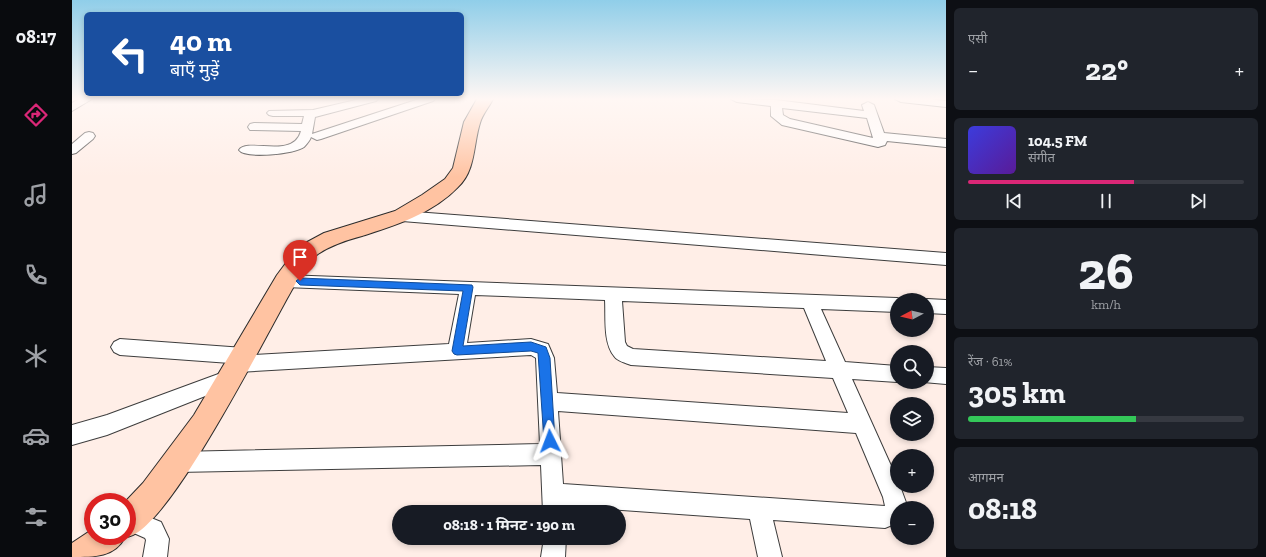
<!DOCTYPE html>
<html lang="hi">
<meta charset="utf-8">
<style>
body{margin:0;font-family:"Zilla Slab","Noto Sans Devanagari",serif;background:#20242c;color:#f1f3f6;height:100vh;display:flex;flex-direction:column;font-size:15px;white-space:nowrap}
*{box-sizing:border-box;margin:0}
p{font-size:13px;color:#9ea1a6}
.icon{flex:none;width:22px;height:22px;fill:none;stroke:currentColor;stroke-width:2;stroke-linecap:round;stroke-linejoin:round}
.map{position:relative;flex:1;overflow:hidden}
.panel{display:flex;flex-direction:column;gap:8px;padding:8px;background:#0d0f14;width:320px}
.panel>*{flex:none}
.guide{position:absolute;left:12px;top:12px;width:380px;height:84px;border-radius:6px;box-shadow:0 2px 6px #0003;background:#1a4fa0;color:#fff;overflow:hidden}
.needle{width:26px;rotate:263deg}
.buttons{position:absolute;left:818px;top:293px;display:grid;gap:8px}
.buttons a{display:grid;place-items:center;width:44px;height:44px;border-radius:50%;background:#171b24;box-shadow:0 2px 6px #0003;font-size:20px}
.speed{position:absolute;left:12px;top:493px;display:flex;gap:8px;font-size:20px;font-weight:700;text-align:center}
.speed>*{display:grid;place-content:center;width:52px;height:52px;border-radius:50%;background:#171b24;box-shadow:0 2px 6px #0003;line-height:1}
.speed .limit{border:6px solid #d22;background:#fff;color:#111}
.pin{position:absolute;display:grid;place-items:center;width:34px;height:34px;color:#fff;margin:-41px -17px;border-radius:50% 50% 50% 0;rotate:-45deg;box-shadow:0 0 4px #0007}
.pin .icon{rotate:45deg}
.me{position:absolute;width:44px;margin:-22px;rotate:357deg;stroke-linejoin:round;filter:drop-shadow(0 0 3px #0008)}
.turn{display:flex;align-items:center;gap:14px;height:84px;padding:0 20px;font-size:18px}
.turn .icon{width:52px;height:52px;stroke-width:2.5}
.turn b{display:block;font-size:28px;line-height:34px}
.big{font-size:30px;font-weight:700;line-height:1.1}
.panel .card{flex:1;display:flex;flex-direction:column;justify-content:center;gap:6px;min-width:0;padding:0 14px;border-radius:6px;background:#20242c}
.panel .dial{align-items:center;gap:0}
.dial b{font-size:52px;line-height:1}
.song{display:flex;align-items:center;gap:12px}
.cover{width:48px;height:48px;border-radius:6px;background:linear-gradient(135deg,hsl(240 70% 55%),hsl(270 70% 35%))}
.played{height:4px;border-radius:2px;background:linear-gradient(90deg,#db2777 60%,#363941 60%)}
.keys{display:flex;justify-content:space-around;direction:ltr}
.heat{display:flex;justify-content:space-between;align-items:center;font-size:22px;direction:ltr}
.charge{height:6px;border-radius:3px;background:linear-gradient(90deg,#34c759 61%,#363941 0)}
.trip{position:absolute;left:320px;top:505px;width:234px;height:40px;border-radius:20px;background:#171b24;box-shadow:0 2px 6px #0003;font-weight:700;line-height:40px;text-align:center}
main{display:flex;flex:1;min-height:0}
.tabs{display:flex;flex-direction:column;width:72px;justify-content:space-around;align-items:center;background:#090b0e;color:#9ea1a6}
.tabs .icon{width:28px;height:28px}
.tabs .active{color:#db2777}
.tabs b{font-size:18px;color:#f1f3f6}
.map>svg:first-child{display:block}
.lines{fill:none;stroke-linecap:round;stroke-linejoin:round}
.minor-casing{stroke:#3d3d3d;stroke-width:2}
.secondary-casing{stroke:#2c2c2c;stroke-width:2}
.minor{fill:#fff;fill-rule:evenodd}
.secondary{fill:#ffc3a2;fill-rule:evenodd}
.route{fill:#1a73e8;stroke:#114b97}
</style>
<main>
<nav class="tabs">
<b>08:17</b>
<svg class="icon active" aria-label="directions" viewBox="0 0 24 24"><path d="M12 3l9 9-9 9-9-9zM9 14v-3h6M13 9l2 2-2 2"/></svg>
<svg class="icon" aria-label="music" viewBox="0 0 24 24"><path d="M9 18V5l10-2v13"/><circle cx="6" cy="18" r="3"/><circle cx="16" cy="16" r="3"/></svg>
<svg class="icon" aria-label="phone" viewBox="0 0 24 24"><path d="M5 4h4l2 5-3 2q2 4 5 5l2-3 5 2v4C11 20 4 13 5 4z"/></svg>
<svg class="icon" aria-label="climate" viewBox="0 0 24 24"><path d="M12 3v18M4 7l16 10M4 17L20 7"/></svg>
<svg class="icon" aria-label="car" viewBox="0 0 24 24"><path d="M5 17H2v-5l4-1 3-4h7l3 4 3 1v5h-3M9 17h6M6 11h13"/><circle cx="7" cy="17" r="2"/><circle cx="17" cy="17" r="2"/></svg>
<svg class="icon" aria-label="filters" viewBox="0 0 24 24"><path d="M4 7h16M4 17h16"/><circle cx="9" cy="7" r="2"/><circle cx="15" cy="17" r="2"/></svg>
</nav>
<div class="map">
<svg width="874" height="557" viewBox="0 0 874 557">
<rect width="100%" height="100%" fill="#ffeee7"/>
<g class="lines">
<defs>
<g id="minor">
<path d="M 7,99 L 20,99 L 0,111 L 0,103 Z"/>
<path d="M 288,99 L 306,99 L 304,101 L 243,117 L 240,134 L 347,99 L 363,99 L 361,101 L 249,139 L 245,140 L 239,137 C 238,140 235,144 232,147 C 223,154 173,159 167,150 C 176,137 221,160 229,131 L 178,130 L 176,127 L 178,124 L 182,123 L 230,124 L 232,116 L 201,116 L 197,115 L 195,113 L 197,111 L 241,110 Z"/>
<path d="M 659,99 L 704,100 L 792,111 L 790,105 L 796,102 L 802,105 L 812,133 L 874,139 L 874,147 L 815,141 L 813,145 L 806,147 L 710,125 L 699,116 L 699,106 L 665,102 ZM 710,108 L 795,118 L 801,138 L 718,119 L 711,115 Z"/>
<path d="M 823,99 L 856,99 L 874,101 L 874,107 L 829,102 Z"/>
<path d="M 17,132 L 21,133 L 23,136 L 21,139 L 4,153 L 0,154 L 0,144 L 13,133 Z"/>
<path d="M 330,211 L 874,253 L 874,265 L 330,221 L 325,220 L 323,216 L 325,212 Z"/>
<path d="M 213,275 L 825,298 L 830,300 L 825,300 L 825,312 L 749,309 L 773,362 L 825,366 L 825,382 L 780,379 L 825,479 L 825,486 L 828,486 L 836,508 L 825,508 L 825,523 L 813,528 L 701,520 L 710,557 L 686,557 L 678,519 L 493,506 L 493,512 L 471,512 L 469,465 L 105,472 L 98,469 L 95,462 L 98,455 L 105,452 L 468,444 L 464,358 L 459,355 L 166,372 L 168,377 L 166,383 L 35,435 L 0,445 L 0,425 L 35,415 L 160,369 L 158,363 L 48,355 L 42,352 L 39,347 L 42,342 L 48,339 L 172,348 L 178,350 L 181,355 L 377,344 L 387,294 L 213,287 L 207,285 L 205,281 L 207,277 ZM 403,295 L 533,300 C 534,318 531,342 542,356 C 545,361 554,363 559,365 L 761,378 L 776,413 L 485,393 L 482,358 L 476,344 L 459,339 L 395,343 ZM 550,301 L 732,308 L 754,361 L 561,349 L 555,346 L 553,342 ZM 486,411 L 784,433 L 811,497 L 813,506 L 491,484 Z"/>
<path d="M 855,299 L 874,300 L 874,314 L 855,313 L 855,300 L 853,300 Z"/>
<path d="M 855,367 L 874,368 L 874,384 L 851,382 L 855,382 Z"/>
<path d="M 57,509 L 89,522 L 97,539 L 95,557 L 71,557 L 74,540 L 73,538 L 55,530 L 55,510 Z"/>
<path d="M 472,538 L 494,538 L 493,557 L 469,557 Z"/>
</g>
<path id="secondary" d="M 405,99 L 421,99 C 417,107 410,115 408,123 C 401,145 404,170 386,187 C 360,214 324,225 290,236 C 275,240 259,245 246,254 C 236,261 227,277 221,288 C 199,325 93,539 53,537 C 43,557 23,557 0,557 L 0,543 L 21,529 L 21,536 L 55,536 L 55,502 L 53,502 L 71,483 L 122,415 L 205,275 L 226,247 L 252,233 L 323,211 L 350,195 L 373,179 L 381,168 L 392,122 Z"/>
</defs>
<!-- minor casing -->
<use href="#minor" class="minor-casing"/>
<!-- secondary casing -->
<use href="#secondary" class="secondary-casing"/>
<!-- minor -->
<use href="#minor" class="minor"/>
<!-- secondary -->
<use href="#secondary" class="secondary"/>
</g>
<!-- sky -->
<linearGradient id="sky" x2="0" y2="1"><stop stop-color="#90cee9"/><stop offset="0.56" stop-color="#fff7f4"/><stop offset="1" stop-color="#fff7f4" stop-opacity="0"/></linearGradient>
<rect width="874" height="177" fill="url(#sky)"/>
<!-- route -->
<path class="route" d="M 228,278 L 400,285 L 401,287 L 391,346 L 459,342 L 474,347 L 478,358 L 483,441 L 482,445 L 478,447 L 473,445 L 472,441 L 466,353 L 459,351 L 385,355 L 382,354 L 380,351 L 391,291 L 228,285 L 224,281 Z"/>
</svg>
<div class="buttons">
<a><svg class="needle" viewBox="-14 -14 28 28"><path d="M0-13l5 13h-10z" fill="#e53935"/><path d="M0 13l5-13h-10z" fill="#9ea1a6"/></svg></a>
<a><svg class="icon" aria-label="search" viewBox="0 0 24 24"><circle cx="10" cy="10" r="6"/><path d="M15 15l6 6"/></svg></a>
<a><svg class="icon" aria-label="layers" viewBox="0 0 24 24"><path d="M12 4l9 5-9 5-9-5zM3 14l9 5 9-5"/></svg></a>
<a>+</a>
<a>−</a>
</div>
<div class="speed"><div class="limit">30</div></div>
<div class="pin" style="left:228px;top:281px;background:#d93025"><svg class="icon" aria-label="arrive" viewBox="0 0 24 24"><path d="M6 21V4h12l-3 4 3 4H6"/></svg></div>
<svg class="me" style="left:478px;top:441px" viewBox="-20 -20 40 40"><path d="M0-17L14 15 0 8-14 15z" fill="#1a73e8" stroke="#fff" stroke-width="4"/></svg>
<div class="trip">08:18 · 1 मिनट · 190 m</div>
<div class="guide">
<div class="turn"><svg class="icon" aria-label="left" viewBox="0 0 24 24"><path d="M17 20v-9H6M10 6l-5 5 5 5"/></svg><div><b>40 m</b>बाएँ मुड़ें</div></div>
</div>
</div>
<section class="panel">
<div class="card"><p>एसी</p>
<div class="heat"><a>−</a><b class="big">22°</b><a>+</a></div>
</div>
<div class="card">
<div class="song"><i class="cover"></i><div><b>104.5 FM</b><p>संगीत</p></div></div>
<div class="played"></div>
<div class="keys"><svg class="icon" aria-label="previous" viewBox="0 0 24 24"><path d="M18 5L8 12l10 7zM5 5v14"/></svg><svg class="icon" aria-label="pause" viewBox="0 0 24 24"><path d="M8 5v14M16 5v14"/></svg><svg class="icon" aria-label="next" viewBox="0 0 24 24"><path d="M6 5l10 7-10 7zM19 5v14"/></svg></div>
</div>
<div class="card dial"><b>26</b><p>km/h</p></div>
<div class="card"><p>रेंज · 61%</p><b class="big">305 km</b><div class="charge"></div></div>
<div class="card"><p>आगमन</p><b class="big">08:18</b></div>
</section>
</main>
